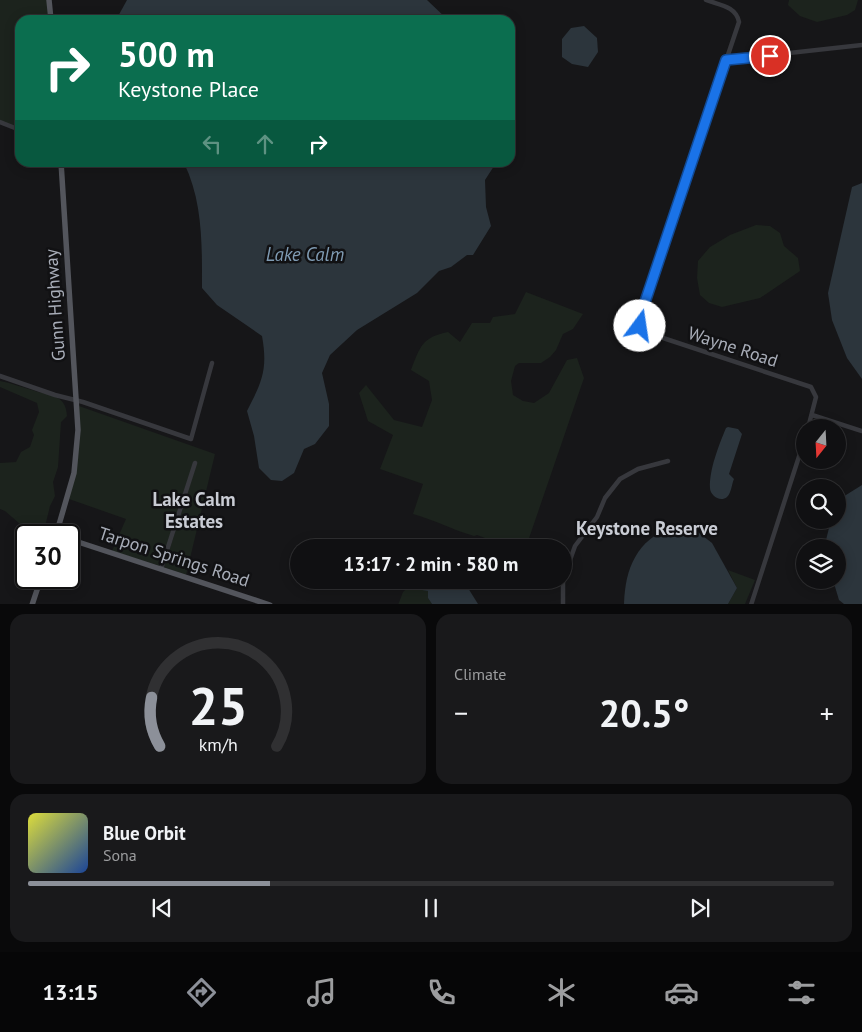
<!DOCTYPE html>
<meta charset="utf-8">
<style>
body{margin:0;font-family:"PT Sans",sans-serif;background:#19191b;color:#f1f3f6;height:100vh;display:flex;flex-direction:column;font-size:19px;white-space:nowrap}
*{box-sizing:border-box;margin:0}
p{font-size:16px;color:#9c9d9f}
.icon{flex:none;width:28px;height:28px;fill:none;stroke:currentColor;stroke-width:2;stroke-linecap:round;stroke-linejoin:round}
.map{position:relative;height:604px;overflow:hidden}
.details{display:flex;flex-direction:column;gap:10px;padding:10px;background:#09090a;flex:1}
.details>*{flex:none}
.top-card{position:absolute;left:15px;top:15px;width:500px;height:152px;border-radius:15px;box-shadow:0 2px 12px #0003,0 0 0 1px #303032;background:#0b6e4f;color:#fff;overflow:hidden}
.needle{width:32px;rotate:198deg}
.fabs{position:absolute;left:796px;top:419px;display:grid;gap:10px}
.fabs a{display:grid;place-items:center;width:50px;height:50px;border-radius:50%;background:#101012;box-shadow:0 2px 12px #0003,0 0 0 1px #303032;font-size:25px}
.speed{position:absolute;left:15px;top:524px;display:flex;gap:10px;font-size:25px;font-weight:700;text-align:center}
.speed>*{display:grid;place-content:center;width:65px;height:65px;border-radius:50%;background:#101012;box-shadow:0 2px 12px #0003,0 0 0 1px #303032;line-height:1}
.speed .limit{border:2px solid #111;border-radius:8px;background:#fff;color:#111}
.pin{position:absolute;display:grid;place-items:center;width:42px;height:42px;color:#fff;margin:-21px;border:2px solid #fff;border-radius:50%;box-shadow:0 1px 5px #0007}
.me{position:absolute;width:55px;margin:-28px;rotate:14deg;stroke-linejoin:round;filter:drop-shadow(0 0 4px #0008)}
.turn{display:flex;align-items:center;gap:18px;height:105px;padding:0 20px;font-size:22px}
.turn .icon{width:65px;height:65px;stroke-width:2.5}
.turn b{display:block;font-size:35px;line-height:42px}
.lanes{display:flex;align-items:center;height:48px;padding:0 20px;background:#0003;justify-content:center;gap:25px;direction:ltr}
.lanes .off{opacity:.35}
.big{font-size:38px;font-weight:700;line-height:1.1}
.details .widget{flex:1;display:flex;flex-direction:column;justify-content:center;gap:8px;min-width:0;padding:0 18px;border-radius:15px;background:#19191b}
.details .dial{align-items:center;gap:0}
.dial svg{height:130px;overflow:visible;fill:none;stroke:#303032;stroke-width:7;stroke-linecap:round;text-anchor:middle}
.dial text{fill:#f1f3f6;stroke:none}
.song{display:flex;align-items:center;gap:15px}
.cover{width:60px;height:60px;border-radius:8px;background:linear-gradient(135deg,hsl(60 70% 55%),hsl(220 70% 35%))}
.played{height:5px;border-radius:2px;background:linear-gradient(90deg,#8c9099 30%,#303032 30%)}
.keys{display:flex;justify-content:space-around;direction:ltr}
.heat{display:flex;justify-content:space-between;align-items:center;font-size:28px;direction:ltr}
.details .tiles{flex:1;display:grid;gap:10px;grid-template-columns:1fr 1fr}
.widget:last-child{grid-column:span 2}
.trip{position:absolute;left:290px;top:539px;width:282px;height:50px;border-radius:25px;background:#101012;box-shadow:0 2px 12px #0003,0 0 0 1px #303032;font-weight:700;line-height:50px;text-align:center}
.menu{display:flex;height:80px;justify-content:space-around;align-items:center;background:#060607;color:#9c9d9f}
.menu .icon{width:35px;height:35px}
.menu .on{color:#8c9099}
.menu b{font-size:22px;color:#f1f3f6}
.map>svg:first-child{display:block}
.green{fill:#1c231d}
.water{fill:#2c353c}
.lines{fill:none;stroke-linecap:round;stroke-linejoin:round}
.minor{stroke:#37383d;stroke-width:4.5}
.major{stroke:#53555c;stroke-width:5.5}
.route-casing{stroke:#114b97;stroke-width:12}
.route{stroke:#1a73e8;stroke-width:9}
.labels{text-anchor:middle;stroke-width:5;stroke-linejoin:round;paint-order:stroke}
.street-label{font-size:18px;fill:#a8adb8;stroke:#111113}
.water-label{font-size:19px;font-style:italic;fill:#7f9bb3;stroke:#111113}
.neighbourhood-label{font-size:19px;font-weight:bold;fill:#c9ccd4;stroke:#111113}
</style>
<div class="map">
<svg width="862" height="605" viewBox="0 0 862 605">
<rect width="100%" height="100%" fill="#161618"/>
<!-- green -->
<g class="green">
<path d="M 0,0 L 47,0 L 48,20 L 20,20 L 20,130 L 0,124 Z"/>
<path d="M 789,0 L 858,0 L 855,10 L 847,15 L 817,22 L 800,16 L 788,5 Z"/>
<path d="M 756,225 L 770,226 L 780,233 L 784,246 L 798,258 L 800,271 L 760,298 L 722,307 L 709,303 L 700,295 L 697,278 L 698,261 L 710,247 L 730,235 Z"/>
<path d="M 526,292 L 583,314 L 573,329 L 563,334 L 556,350 L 550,357 L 541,363 L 519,363 L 515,366 L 511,381 L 513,395 L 523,401 L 534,403 L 549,393 L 567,360 L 577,358 L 584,378 L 526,547 L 509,547 L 477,535 L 474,536 C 453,530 435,520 413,514 L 423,484 L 380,469 L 393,435 L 368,421 L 359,393 L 366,385 L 394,420 L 422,427 L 432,400 L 429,381 L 411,370 C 420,347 422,337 448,332 L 460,342 L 472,323 L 490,323 L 493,317 L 515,314 Z"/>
<path d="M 0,381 C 11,383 21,387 32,390 C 48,396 66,393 67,416 L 61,422 L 58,467 L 53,482 L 55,496 L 50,506 L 43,535 L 26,535 L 26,571 L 23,571 L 19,564 L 24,547 L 27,530 L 5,511 L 0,509 L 0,463 L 16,462 L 21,452 L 30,447 L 34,435 L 32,430 L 39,412 L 37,403 L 0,387 Z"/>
<path d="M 79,406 L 215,454 L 186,575 L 164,567 L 197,462 L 194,461 L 160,566 L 112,551 L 126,519 L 69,499 L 78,456 Z"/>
<path d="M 728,570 L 755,580 L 745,604 L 728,604 L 737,588 Z"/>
<path d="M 416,580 L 426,580 L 422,589 L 428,591 L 428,598 L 432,604 L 398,605 L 403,592 Z"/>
</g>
<!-- water -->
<g class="water">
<path d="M 127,0 L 427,0 L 448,20 L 116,20 Z"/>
<path d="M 584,26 L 597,38 L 598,52 L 588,67 L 572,64 L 562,57 L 562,39 L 571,28 Z"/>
<path d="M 184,163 L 496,163 L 485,180 L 486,207 L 491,226 L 473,255 L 467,255 L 451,267 L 439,271 L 417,293 L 357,330 L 330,355 L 322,373 L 329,404 L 329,426 L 315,444 L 304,449 L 294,473 L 282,481 L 271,480 L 259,468 L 254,436 L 247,411 C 262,382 268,369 262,336 L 217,305 L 202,288 C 202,245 203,202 184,163 Z"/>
<path d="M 862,183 L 862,379 L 847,358 L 832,320 L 828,293 L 852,187 Z"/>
<path d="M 728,427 L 738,429 L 742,434 L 729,474 L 734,479 C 732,483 731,494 727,497 C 720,503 710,495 710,488 C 709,470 719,445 726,428 Z"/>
<path d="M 862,485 L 862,604 L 844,604 L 839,600 L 833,580 L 838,580 L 838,548 L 827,547 L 826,540 L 831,520 L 838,520 L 838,500 Z"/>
<path d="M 672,527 L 694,529 L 712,543 L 737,588 L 728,604 L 624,604 C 625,568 637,540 672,527 Z"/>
<path d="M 426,580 L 463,580 L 478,604 L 432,604 L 428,598 L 428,591 L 422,590 Z"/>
</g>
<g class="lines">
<!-- minor -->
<g class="minor">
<path d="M 706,0 C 719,5 736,6 739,22 L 640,317 L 640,326 L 645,332 L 811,387 L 816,397 L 808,428"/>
<path d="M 726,60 L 862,45"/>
<path d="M 0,122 L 20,130"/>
<path d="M 0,376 L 55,395 L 83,402 L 191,439 L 212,363"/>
<path d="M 812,415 L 862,431"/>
<path d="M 161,569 L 195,463"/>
<path d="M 564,577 L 575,546 L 597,517 L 605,498 L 620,479 L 638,469 L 668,461"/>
<path d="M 563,605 L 563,580"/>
<path d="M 751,605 L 805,438"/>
</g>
<!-- major -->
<g class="major">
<path d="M 49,0 L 51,20"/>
<path d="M 56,535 L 74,473 L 78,430 L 61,162"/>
<path d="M 69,539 L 270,605"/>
<path d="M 32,605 L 41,578"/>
</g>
</g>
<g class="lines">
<defs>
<path id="route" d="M 640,326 L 640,317 L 726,60 L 770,56"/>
</defs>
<!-- route casing -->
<use href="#route" class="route-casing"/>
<!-- route -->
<use href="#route" class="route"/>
</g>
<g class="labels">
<!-- street labels -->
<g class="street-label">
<text transform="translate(55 305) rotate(-94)" y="6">Gunn Highway</text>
<text transform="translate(733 347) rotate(18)" y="6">Wayne Road</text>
<text transform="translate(174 557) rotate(18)" y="6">Tarpon Springs Road</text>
</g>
<!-- water labels -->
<g class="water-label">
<text x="305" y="261">Lake Calm</text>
</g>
<!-- neighbourhood labels -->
<g class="neighbourhood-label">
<text x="194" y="506">Lake Calm<tspan x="194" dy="22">Estates</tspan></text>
<text x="647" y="535">Keystone Reserve</text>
</g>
</g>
</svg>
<div class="fabs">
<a><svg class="needle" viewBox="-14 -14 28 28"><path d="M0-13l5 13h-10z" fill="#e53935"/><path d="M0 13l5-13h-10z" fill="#9c9d9f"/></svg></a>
<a><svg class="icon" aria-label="search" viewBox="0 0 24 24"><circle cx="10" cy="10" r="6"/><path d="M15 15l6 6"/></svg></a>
<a><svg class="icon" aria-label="layers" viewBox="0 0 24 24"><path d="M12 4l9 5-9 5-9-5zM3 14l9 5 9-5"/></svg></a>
</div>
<div class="speed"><div class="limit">30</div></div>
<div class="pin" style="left:770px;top:56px;background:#d93025"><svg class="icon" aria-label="arrive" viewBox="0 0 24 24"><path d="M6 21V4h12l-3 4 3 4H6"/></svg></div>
<svg class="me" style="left:640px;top:326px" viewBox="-20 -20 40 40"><circle r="19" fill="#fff"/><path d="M0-13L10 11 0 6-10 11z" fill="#1a73e8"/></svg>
<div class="trip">13:17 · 2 min · 580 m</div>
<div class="top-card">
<div class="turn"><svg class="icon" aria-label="right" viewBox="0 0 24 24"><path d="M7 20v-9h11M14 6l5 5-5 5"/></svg><div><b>500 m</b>Keystone Place</div></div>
<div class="lanes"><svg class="icon off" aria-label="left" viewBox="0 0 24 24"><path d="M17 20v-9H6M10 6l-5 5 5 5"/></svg><svg class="icon off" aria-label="ahead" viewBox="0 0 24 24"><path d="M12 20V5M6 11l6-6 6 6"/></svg><svg class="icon" aria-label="right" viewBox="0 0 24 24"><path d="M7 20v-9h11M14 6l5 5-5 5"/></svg></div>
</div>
</div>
<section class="details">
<div class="tiles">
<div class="widget dial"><svg viewBox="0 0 100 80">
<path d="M14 69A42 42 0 1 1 86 69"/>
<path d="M14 69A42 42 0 0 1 9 39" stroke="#8c9099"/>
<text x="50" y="56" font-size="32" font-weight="700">25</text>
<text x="50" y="72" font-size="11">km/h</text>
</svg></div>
<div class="widget"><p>Climate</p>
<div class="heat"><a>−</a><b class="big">20.5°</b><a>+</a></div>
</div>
<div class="widget">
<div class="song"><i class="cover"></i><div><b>Blue Orbit</b><p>Sona</p></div></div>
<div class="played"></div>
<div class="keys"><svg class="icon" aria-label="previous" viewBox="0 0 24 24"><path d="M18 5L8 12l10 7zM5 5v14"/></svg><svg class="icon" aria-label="pause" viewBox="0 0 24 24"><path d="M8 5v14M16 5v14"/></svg><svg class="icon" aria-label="next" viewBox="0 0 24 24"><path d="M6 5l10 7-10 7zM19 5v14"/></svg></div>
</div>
</div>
</section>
<nav class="menu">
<b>13:15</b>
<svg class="icon on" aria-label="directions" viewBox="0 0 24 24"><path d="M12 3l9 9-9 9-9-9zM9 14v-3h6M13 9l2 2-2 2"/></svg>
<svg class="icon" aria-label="music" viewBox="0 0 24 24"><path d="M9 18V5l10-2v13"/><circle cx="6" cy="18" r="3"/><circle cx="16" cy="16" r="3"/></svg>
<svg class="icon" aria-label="phone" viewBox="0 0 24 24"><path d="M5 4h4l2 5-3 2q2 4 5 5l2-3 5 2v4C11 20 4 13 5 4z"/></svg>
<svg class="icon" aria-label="climate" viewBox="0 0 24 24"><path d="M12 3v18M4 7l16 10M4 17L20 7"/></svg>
<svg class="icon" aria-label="car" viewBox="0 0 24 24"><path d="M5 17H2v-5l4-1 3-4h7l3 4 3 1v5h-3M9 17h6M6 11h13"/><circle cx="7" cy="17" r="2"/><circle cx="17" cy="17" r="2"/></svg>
<svg class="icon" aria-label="filters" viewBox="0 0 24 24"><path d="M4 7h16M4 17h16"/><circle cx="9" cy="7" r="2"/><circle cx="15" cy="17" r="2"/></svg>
</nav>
